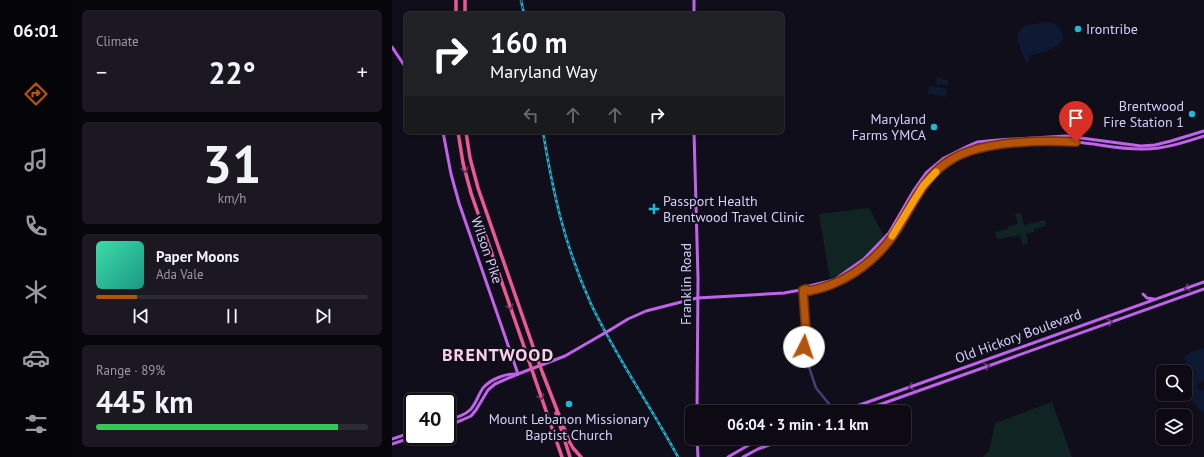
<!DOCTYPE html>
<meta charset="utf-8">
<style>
body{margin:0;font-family:"PT Sans",sans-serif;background:#1b1822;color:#f1f3f6;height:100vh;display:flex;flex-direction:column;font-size:15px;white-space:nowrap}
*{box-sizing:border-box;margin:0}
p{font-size:13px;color:#9a9aa0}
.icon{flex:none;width:22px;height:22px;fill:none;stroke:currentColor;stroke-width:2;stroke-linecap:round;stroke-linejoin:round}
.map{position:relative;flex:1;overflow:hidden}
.drawer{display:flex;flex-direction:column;gap:10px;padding:10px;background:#07060b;width:320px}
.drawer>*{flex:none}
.hud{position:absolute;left:12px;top:12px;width:380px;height:122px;border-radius:6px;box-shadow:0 2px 6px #0003,0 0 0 1px #2d2b34;background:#202124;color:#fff;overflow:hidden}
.tools{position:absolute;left:764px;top:365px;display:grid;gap:8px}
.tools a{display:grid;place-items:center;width:36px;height:36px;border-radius:6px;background:#0d0a14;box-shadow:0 2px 6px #0003,0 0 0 1px #2d2b34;font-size:20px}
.speed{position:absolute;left:12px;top:393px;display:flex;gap:8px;font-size:20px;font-weight:700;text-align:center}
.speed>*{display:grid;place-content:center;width:52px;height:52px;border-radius:50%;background:#0d0a14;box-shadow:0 2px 6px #0003,0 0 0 1px #2d2b34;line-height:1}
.speed .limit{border:2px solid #111;border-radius:6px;background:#fff;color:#111}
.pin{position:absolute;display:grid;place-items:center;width:34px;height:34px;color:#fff;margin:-41px -17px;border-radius:50% 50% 50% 0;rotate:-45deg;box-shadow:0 0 4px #0007}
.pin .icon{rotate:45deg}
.me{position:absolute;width:44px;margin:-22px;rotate:4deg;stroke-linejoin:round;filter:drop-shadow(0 0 3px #0008)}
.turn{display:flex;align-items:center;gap:14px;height:84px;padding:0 20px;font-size:18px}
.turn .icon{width:52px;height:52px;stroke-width:2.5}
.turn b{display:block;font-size:28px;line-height:34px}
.lanes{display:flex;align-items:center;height:38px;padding:0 20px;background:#0003;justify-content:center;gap:20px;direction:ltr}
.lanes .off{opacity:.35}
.big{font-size:30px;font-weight:700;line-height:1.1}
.drawer .tile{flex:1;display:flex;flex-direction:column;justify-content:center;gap:6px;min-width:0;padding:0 14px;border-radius:6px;background:#1b1822}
.drawer .dial{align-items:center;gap:0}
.dial b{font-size:52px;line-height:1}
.song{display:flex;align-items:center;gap:12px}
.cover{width:48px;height:48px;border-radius:6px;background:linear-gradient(135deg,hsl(160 70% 55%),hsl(170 70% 35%))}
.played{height:4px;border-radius:2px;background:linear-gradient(90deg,#b45309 15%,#2d2b34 15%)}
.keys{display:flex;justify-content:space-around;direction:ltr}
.heat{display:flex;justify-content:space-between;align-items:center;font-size:22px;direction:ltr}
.charge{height:6px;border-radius:3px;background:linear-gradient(90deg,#34c759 89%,#2d2b34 0)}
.trip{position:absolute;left:293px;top:405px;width:226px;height:40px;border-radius:6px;background:#0d0a14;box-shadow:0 2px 6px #0003,0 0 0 1px #2d2b34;font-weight:700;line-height:40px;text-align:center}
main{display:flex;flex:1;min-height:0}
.tab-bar{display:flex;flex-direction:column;width:72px;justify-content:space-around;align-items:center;background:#050408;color:#9a9aa0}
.tab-bar .icon{width:28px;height:28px}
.tab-bar .selected{color:#b45309}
.tab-bar b{font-size:18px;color:#f1f3f6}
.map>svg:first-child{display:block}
.green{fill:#112424}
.water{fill:#0e1a34}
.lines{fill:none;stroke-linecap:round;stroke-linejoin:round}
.minor{stroke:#433e74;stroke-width:2.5}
.major{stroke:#c063eb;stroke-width:3}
.highway{stroke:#ea5896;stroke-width:3.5}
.rail-casing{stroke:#1bbad7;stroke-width:2.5}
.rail{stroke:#110e1b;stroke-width:1;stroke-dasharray:3;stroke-linecap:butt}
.major-bridge{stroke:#c063eb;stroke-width:3}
.highway-bridge{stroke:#ea5896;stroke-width:3.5}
.oneway{stroke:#732f52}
.oneway2{stroke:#603479}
.route-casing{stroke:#753606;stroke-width:10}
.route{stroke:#b45309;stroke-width:7}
.slow{stroke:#f59e0b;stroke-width:7}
.poi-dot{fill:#1bbad7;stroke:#110e1b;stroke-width:1.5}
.labels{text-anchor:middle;stroke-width:4;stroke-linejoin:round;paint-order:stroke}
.poi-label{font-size:14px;fill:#d5cef9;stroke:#110e1b;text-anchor:start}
.street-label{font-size:14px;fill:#d5cef9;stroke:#110e1b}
.district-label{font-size:18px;font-weight:bold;letter-spacing:1px;fill:#f9d0e8;stroke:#110e1b}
</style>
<main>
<nav class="tab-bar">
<b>06:01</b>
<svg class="icon selected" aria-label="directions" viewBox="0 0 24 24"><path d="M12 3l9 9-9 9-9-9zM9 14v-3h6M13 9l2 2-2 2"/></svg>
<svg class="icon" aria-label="music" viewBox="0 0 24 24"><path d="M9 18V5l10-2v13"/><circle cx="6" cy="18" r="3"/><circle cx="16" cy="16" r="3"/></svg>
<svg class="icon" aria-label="phone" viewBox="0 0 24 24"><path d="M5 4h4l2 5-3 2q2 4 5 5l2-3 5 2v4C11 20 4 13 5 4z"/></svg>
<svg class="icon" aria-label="climate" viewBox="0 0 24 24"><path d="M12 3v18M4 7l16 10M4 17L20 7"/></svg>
<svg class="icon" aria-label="car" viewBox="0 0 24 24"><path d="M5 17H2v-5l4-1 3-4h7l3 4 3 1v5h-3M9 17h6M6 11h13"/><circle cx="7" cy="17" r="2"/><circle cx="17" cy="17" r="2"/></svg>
<svg class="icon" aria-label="filters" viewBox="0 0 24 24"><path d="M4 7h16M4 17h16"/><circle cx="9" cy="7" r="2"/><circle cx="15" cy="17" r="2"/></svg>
</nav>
<section class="drawer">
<div class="tile"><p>Climate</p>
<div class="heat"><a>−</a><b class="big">22°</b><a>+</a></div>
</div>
<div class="tile dial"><b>31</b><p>km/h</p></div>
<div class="tile">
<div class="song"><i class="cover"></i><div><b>Paper Moons</b><p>Ada Vale</p></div></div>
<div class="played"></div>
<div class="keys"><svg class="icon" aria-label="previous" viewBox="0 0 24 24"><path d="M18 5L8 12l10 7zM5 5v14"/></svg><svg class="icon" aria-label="pause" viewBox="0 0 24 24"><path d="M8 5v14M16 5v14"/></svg><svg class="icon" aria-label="next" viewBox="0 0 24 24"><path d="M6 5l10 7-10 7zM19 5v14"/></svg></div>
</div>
<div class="tile"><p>Range · 89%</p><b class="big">445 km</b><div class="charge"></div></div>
</section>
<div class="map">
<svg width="812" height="457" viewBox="0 0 812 457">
<rect width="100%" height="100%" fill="#110e1b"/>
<!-- green -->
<g class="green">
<path d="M 477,208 L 492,236 C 474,258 463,266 438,279 L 427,214 Z"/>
<path d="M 629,213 L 632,225 L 653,220 L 654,226 L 642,229 L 642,232 L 634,234 L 636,243 L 631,245 L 628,235 L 605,239 L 603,232 L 616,229 L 616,227 L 626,224 L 623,214 Z"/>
<path d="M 660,402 L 680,457 L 591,457 L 597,451 L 603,423 Z"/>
</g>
<!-- water -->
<g class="water">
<path d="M 651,22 C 663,22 671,26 671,39 C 665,50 648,52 637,56 L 637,62 L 634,63 C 631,51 616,31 636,25 C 641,24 647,24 651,22 Z"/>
<path d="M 546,77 L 552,80 L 555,79 L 556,83 L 554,86 C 552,84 548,83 545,85 L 544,80 Z"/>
<path d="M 537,86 L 555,89 L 554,97 L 536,93 Z"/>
<path d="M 812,348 L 812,380 L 808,382 L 805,387 L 808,390 L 810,391 L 812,387 L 812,414 L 799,399 L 792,395 C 800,379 799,374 792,358 L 797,353 Z"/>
</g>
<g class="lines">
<!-- minor -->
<path class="minor" d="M 411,290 L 414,333 L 412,352 L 424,388 L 438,405 L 442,412"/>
<!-- major -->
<g class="major">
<path d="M 302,0 L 302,14"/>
<path d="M 0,47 L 14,68"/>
<path d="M 51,132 L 59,174 L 67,203 L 126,374"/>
<path d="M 302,132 L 306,278 L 305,412"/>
<path d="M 414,289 L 417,286 L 442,280 L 472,259 L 497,233 L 522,190 L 534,173 L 552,158 L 576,146 L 585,142 L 606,140 L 674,136 L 749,146 L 763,145 L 779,141 L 812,131"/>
<path d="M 751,294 L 755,298 L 762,299"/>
<path d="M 218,330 L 236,319 L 254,311 L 305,298 L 392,293 L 414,289 L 417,291 C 454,282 479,266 501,235 C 512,220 519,202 531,186 C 542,171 558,159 576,152 C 596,143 620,144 642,143 C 656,142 670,141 684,142 C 707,144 730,150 753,149 C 773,149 793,142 812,136"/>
<path d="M 448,412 L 812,282"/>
<path d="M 467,412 L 812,289"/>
<path d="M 55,420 C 63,418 72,416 78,410 C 84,404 86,395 91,388 C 99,379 114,373 126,374"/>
<path d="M 55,426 L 70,420 L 79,416 L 84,410 L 96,390 L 103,384 L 126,374 L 173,356 L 211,334"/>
<path d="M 305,438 L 306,457"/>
<path d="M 0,439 L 21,432"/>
<path d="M 0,444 L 24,436"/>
<path d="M 336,457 L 362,442 L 373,438"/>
<path d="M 351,457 L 366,449 L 396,438"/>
</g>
<!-- highway -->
<g class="highway">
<path d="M 64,14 L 64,0"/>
<path d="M 73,14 L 73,0"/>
<path d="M 66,132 L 71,163 L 79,193 L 137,361"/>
<path d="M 74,132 L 78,158 L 86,188 L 145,358"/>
<path d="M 151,374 L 177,441 L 181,448 L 189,457"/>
<path d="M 142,376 L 170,457"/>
<path d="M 164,413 L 178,457"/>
</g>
<defs>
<g id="rail">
<path d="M 129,0 L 132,14"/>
<path d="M 151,132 C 161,193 173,247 199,304 C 224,357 258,405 286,457"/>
</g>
</defs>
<!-- rail casing -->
<use href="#rail" class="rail-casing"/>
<!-- rail -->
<use href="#rail" class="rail"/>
<!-- major-bridge -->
<path class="major-bridge" d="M 211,334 L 218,330"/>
<!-- highway-bridge -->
<g class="highway-bridge">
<path d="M 145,358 L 151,374"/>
<path d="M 137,361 L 142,376"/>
</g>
</g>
<!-- one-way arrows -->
<defs><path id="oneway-chevron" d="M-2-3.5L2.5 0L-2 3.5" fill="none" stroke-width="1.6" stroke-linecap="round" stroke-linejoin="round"/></defs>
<g class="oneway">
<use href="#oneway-chevron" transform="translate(73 170) rotate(77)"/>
<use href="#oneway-chevron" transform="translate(118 307) rotate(71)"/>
<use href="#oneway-chevron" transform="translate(149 397) rotate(70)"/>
</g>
<g class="oneway2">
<use href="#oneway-chevron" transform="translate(795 288) rotate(160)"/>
<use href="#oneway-chevron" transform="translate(718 322) rotate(-19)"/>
<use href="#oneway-chevron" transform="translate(595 366) rotate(-20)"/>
<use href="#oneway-chevron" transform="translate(519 387) rotate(161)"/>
</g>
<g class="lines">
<defs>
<path id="route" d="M 412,347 L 414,332 L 411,290 L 414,289 L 417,291 C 426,289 435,287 443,283 C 469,272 492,251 506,228 C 522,202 534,173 562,158 C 592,141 650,140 684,142"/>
</defs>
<!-- route casing -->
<use href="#route" class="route-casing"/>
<!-- route -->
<use href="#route" class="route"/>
<!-- slow -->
<path class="slow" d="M 500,236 L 531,186 L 544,172"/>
</g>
<!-- markers -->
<g class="poi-dot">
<circle cx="686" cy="29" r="4"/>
<circle cx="800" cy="114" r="4"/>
<circle cx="542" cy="127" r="4"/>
<path d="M260 203h4v4h4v4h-4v4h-4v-4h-4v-4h4z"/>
<circle cx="177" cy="404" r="4"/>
</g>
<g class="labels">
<!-- poi labels -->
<g class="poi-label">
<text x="694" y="34">Irontribe</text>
<text x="792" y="111" text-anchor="end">Brentwood<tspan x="792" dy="16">Fire Station 1</tspan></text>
<text x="534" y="124" text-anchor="end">Maryland<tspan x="534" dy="16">Farms YMCA</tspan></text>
<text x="271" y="206">Passport Health<tspan x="271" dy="16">Brentwood Travel Clinic</tspan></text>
<text x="177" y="424" text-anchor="middle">Mount Lebanon Missionary<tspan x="177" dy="16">Baptist Church</tspan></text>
</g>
<!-- street labels -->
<g class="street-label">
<text transform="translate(95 250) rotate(71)" y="5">Wilson Pike</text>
<text transform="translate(294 284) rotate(-90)" y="5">Franklin Road</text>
<text transform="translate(626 336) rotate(-20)" y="5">Old Hickory Boulevard</text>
</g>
<!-- district labels -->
<g class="district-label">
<text x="106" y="361">BRENTWOOD</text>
</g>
</g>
</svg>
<div class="tools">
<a><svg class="icon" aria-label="search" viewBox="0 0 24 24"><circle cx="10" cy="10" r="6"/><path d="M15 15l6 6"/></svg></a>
<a><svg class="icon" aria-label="layers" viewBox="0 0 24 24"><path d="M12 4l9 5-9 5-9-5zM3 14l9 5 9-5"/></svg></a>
</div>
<div class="speed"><div class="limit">40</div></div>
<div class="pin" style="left:684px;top:142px;background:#d93025"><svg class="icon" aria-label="arrive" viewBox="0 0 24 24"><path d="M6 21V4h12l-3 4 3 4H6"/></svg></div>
<svg class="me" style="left:412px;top:347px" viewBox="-20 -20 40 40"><circle r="19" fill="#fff"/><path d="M0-13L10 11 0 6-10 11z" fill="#b45309"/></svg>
<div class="trip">06:04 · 3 min · 1.1 km</div>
<div class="hud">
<div class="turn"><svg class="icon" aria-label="right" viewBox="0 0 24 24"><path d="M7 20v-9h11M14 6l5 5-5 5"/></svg><div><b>160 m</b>Maryland Way</div></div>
<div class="lanes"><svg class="icon off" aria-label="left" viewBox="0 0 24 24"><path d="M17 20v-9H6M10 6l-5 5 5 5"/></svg><svg class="icon off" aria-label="ahead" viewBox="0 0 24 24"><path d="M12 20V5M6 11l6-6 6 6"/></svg><svg class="icon off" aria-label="ahead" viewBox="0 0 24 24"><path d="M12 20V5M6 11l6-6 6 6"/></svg><svg class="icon" aria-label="right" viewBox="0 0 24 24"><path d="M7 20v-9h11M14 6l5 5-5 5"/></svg></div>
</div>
</div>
</main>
